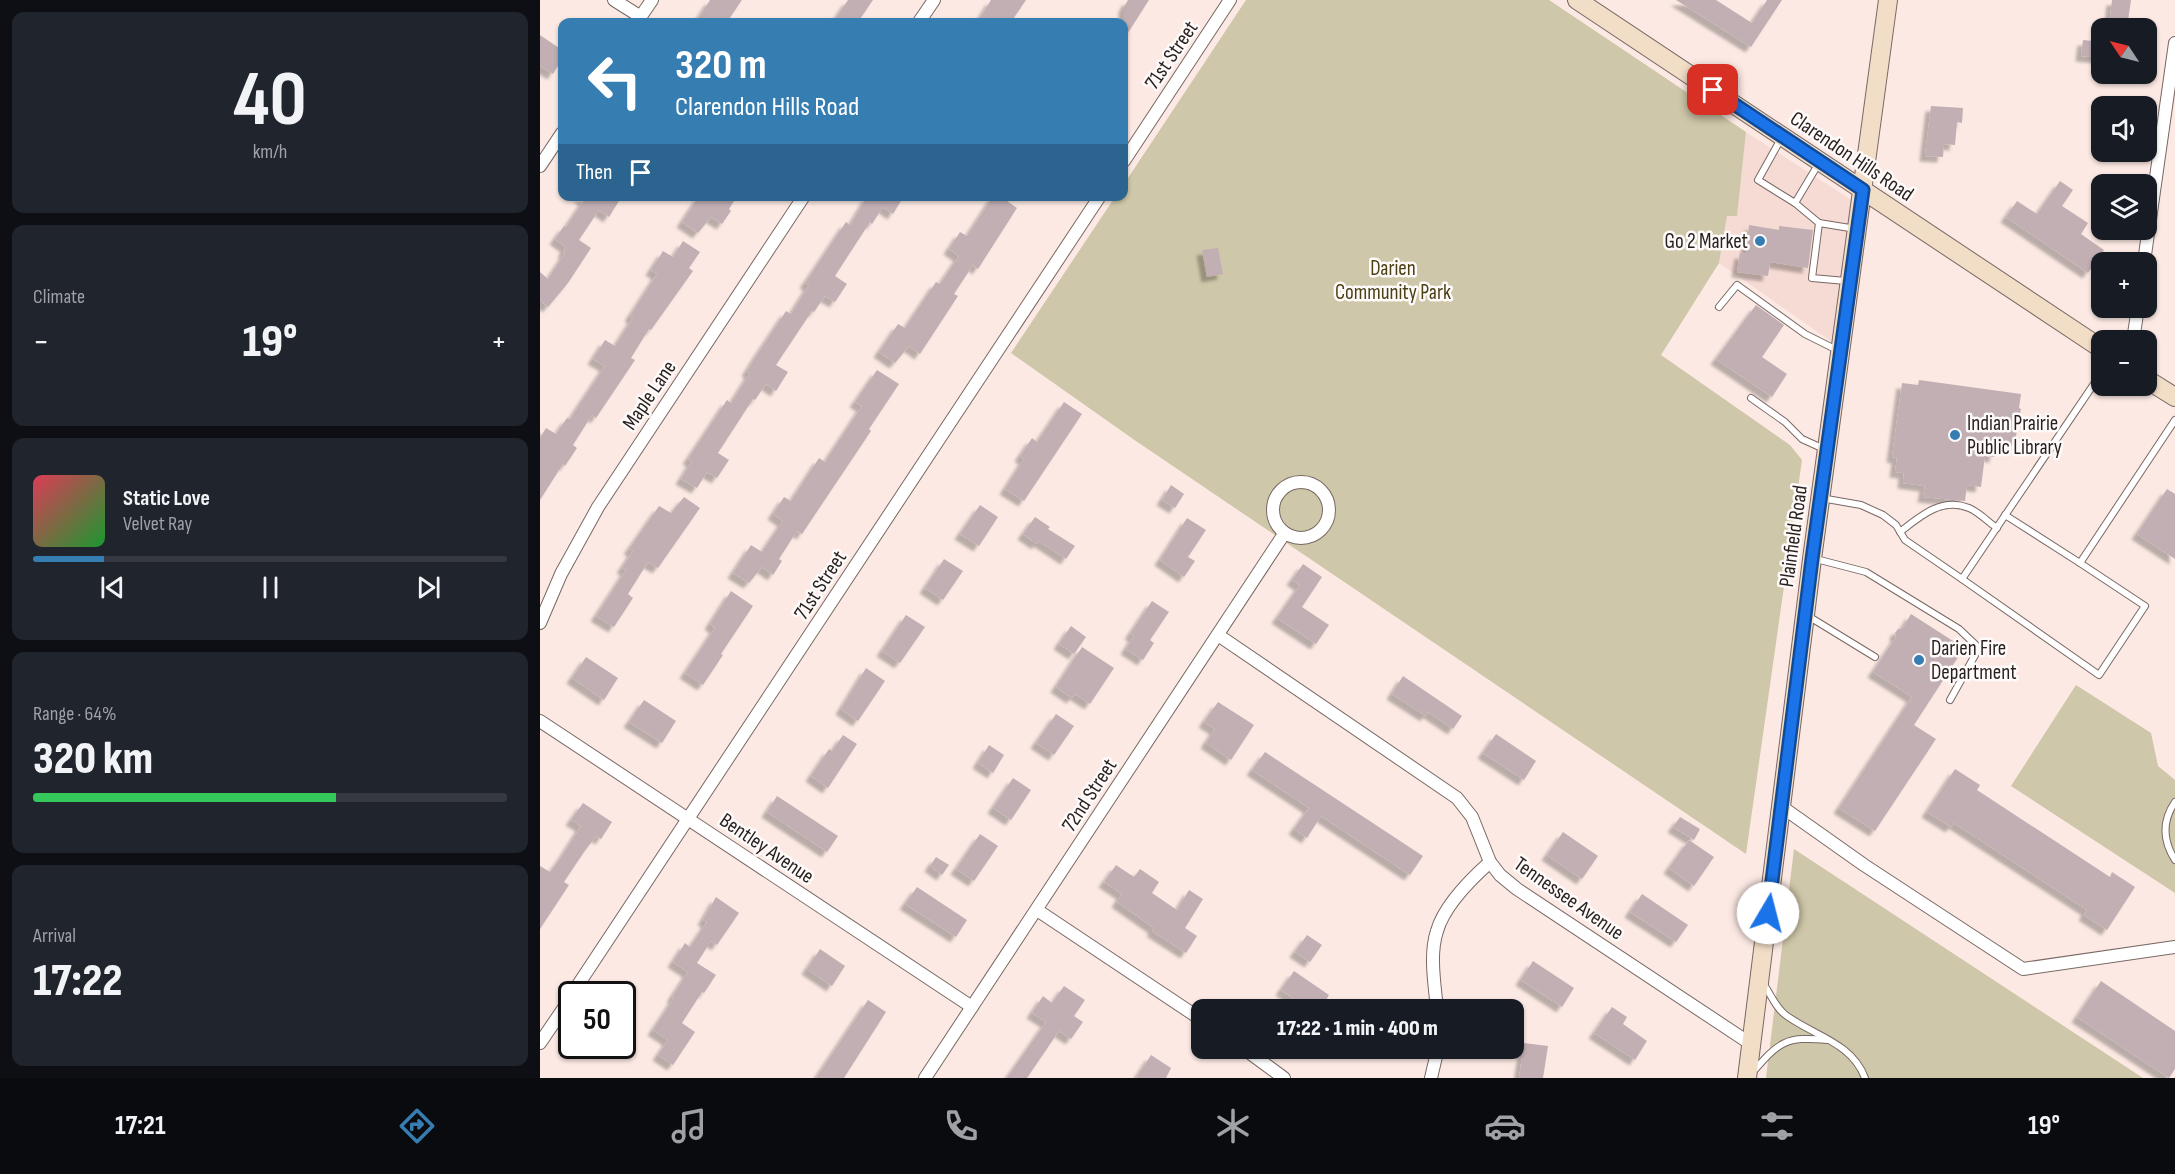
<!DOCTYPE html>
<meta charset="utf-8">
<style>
body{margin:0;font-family:"Sofia Sans Condensed",sans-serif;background:#20242c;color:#f1f3f6;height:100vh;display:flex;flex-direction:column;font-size:22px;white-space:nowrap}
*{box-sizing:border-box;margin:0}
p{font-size:20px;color:#9ea1a6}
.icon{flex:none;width:33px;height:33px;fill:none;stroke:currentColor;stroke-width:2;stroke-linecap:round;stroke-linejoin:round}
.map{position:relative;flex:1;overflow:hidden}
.drawer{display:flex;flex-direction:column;gap:12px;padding:12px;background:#0d0f14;width:540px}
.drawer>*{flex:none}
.hud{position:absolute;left:18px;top:18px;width:570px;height:183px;border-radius:12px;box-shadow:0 2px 4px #0004;background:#367db2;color:#fff;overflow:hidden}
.needle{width:39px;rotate:305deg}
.tools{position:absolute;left:1551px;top:18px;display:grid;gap:12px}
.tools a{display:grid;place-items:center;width:66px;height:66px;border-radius:12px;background:#171b24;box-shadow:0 2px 4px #0004;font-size:30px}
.speed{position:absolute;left:18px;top:981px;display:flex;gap:12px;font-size:30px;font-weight:700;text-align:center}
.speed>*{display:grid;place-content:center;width:78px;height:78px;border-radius:50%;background:#171b24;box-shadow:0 2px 4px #0004;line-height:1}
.speed .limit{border:3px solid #111;border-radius:9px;background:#fff;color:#111}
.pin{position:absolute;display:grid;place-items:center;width:51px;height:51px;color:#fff;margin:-26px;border-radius:12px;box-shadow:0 3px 9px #0006}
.me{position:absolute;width:66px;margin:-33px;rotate:8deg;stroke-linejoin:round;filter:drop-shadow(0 0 4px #0008)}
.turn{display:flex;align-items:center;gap:21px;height:126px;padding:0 18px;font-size:27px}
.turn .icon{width:78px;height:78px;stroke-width:2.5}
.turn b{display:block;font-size:42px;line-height:51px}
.then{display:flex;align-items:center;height:57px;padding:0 18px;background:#0003;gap:12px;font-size:22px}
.big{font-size:45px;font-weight:800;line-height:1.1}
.drawer .card{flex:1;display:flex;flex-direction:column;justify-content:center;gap:9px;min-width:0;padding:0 21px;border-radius:12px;background:#20242c}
.drawer .dial{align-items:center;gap:0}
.dial b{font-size:78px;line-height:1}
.song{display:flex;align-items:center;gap:18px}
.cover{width:72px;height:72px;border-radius:9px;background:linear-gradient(135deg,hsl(350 70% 55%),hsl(130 70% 35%))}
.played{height:6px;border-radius:3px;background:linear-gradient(90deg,#367db2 15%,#363941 15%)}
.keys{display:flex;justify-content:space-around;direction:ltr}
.heat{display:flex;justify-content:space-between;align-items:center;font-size:33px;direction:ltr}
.charge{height:9px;border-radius:4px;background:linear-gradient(90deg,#34c759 64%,#363941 0)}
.trip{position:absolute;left:651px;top:999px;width:333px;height:60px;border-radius:12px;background:#171b24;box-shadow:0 2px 4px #0004;font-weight:800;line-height:60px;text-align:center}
.tab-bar{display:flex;height:96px;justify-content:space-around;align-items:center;background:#090b0e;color:#9ea1a6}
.tab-bar .icon{width:42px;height:42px}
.tab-bar .on{color:#367db2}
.tab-bar b{font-size:27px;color:#f1f3f6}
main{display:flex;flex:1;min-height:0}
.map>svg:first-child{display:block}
.built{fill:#f6dbd4}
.green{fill:#cfc7a9}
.building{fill:#c2afb3;filter:url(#shadow)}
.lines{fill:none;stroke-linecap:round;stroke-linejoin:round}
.lane-casing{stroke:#786864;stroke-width:8}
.street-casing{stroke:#786864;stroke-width:14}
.secondary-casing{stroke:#786864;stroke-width:20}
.lane{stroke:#fff;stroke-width:6}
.street{stroke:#fff;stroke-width:12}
.secondary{stroke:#f2ddc7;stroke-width:18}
.route-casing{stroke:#114b97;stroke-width:15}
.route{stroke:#1a73e8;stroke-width:10}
.poi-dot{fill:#367db2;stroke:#fefaf9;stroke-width:2}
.labels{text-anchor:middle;stroke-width:5;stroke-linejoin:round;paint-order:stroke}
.street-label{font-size:21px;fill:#261f1e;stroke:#fefaf9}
.poi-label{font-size:21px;fill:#261f1e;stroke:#fefaf9;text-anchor:start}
.park-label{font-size:21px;fill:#4a3f13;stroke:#fefaf9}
</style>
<main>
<section class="drawer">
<div class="card dial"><b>40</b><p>km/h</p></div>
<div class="card"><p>Climate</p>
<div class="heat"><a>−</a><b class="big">19°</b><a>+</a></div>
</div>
<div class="card">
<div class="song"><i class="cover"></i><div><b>Static Love</b><p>Velvet Ray</p></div></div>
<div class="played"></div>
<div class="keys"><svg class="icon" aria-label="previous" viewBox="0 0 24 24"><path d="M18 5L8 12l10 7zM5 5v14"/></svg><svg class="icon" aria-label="pause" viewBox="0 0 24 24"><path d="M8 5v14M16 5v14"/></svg><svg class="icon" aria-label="next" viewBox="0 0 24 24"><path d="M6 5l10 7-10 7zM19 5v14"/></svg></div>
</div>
<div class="card"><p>Range · 64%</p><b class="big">320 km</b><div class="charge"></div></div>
<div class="card"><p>Arrival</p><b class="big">17:22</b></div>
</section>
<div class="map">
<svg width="1635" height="1078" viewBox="0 0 1635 1078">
<defs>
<filter id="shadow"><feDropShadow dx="-5.5" dy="5.5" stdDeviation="1.5" flood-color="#0004"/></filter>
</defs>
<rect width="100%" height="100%" fill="#fce9e4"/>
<!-- built -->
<path class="built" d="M 1206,132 L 1313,201 L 1295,344 L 1179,263 L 1187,216 L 1197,216 Z"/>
<!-- green -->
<g class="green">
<path d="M 706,0 L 1009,0 L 1206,132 L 1197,216 L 1187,216 L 1179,263 L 1121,355 L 1250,445 L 1262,460 L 1206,854 L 593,439 L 471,353 L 575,197 L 584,196 L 584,184 Z"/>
<path d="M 1536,685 L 1611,733 L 1618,766 L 1635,780 L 1635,893 L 1471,786 Z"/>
<path d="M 1254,849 L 1603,1078 L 1226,1078 Z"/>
</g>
<!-- building -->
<g class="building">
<path d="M 170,0 L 202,0 L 187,22 L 156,22 Z"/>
<path d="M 308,0 L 333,0 L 318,22 L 293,22 Z"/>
<path d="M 451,0 L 486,0 L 471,22 L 447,22 L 440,18 Z"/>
<path d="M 588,0 L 609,0 L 584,39 L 584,7 Z"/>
<path d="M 1136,0 L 1176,0 L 1212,23 L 1227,0 L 1242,0 L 1211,47 Z"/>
<path d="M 1572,0 L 1591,0 L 1587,28 L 1569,28 Z"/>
<path d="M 0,35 L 22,50 L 22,59 L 13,74 L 0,66 Z"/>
<path d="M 1543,40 L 1562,42 L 1562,58 L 1541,56 Z"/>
<path d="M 1391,106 L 1423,108 L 1422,123 L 1417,122 L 1415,145 L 1404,144 L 1403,157 L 1385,156 Z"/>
<path d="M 1520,181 L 1533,190 L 1522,206 L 1548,223 L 1541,234 L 1564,250 L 1548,273 L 1466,217 L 1477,201 L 1497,214 Z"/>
<path d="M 38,196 L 82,196 L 69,217 L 59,210 L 39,240 L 51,248 L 28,283 L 8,307 L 0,300 L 0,272 L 8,279 L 25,253 L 23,252 L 26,247 L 15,239 L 24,226 L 26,227 L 44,200 Z"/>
<path d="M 159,196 L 197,196 L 189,209 L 191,211 L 182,224 L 171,217 L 158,233 L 142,222 Z"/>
<path d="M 326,196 L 364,196 L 353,214 L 343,207 L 332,224 L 330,222 L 295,276 L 307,284 L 295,302 L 285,296 L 274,312 L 272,311 L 236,365 L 248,372 L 236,391 L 226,384 L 215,400 L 213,399 L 178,453 L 189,460 L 177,478 L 167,472 L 157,488 L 141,479 L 152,461 L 148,459 L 187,400 L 191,403 L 210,373 L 207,371 L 218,353 L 246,311 L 251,314 L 269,285 L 265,283 L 306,222 L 310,225 L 327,197 Z"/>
<path d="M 453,196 L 460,196 L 477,208 L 438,269 L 433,265 L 414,294 L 418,296 L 380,354 L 369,346 L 355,363 L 339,352 L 358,324 L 365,328 L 396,282 L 400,284 L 419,256 L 409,249 L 420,232 L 427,236 Z"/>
<path d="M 1209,225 L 1239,230 L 1239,226 L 1273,230 L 1268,268 L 1230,262 L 1228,276 L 1197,272 L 1200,253 L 1206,254 Z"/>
<path d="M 143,241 L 160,252 L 149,268 L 153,271 L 111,330 L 109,329 L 91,358 L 95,360 L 56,418 L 52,415 L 33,445 L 37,448 L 25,466 L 23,464 L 0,500 L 0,438 L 6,428 L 16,434 L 27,418 L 30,419 L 65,366 L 53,359 L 65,340 L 75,346 L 93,318 L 90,316 L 117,274 L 111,270 L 123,251 L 133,257 Z"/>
<path d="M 678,248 L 683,274 L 667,277 L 662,250 Z"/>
<path d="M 1216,305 L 1244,325 L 1222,357 L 1247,374 L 1232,397 L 1176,359 Z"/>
<path d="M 337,370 L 359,384 L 329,429 L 331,431 L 262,534 L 257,531 L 239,559 L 242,561 L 233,575 L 222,567 L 209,583 L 193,573 L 211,545 L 222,552 L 243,521 L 233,514 L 244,497 L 251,501 L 279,458 L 285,462 L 322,406 L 315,402 Z"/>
<path d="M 1379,380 L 1481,394 L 1479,408 L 1481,409 L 1474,447 L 1456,445 L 1455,457 L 1445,456 L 1441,487 L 1427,485 L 1425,501 L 1383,497 L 1385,486 L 1363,483 L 1364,473 L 1355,472 L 1357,458 L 1352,457 L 1362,383 L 1378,385 Z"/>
<path d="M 524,402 L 542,414 L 484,501 L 465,489 L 484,459 L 480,456 L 492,438 L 497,442 Z"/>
<path d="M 631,485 L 644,494 L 635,508 L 622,500 Z"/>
<path d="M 1627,489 L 1635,494 L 1635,559 L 1597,534 Z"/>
<path d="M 144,497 L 160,508 L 118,568 L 108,562 L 88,594 L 93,598 L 74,627 L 56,616 L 86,570 L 82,568 L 93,551 L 89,549 L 119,506 L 131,513 Z"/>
<path d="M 440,505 L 458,517 L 439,546 L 420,534 Z"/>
<path d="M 495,517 L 510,527 L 508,529 L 535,546 L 526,559 L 499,541 L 497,544 L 483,534 Z"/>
<path d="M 647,518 L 666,530 L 648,557 L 655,561 L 644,577 L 620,560 Z"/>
<path d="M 404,559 L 423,571 L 403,600 L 385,588 Z"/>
<path d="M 763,564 L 782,577 L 762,607 L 789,625 L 776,644 L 737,618 L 760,585 L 752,580 Z"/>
<path d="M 191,591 L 213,606 L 181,654 L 183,655 L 163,685 L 145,673 L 175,628 L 170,624 Z"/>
<path d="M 612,601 L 629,612 L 610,640 L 614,643 L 603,660 L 586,649 L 594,636 L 590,634 Z"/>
<path d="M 1371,614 L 1424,648 L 1374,725 L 1396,739 L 1335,831 L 1299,808 L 1372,697 L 1333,672 L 1356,637 L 1355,633 L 1358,629 L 1362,629 Z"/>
<path d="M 366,615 L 385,627 L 360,663 L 342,651 Z"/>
<path d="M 531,626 L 546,637 L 534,654 L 519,644 Z"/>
<path d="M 542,647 L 574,668 L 550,704 L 535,694 L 532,698 L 516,687 Z"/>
<path d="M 46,657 L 78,678 L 64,700 L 32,678 Z"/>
<path d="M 326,668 L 345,681 L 318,721 L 301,709 Z"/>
<path d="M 863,676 L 922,716 L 913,729 L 888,712 L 886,716 L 852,694 Z"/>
<path d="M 104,700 L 136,721 L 122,743 L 89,722 Z"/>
<path d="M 678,702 L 714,725 L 691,760 L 666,743 L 675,729 L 664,722 Z"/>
<path d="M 516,714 L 534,726 L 514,755 L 496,743 Z"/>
<path d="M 956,734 L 996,761 L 984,780 L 943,753 Z"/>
<path d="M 303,735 L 317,744 L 288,788 L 271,776 L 289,749 L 292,751 Z"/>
<path d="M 449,745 L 464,755 L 453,773 L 438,763 Z"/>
<path d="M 725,752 L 883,856 L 870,875 L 781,816 L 767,838 L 754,829 L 769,808 L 712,770 Z"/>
<path d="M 1415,769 L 1440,785 L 1437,790 L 1570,877 L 1572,872 L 1595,887 L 1567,930 L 1544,915 L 1547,910 L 1414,823 L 1411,827 L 1387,812 Z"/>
<path d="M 473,778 L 491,790 L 471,820 L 453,808 Z"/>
<path d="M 237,796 L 298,836 L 287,852 L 227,812 Z"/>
<path d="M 43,803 L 72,822 L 61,839 L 56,836 L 44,852 L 24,882 L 29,885 L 0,929 L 0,866 L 10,872 L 22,856 L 41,826 L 31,820 Z"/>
<path d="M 1140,817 L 1160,829 L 1154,840 L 1133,827 Z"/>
<path d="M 1023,832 L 1058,856 L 1042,879 L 1007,855 Z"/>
<path d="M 440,834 L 458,846 L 434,881 L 416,869 Z"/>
<path d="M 1149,840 L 1174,857 L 1154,886 L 1129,868 Z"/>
<path d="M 396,857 L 409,865 L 402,875 L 390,866 Z"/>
<path d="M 576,865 L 594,877 L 600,869 L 619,882 L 612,893 L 637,910 L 649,890 L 663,899 L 645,928 L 657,936 L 646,953 L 612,931 L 614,928 L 577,902 L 582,894 L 564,882 Z"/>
<path d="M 377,887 L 427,920 L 416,937 L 365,904 Z"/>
<path d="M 1102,894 L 1148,925 L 1136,942 L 1090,912 Z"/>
<path d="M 176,897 L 199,913 L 177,945 L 171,941 L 157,963 L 176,975 L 164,993 L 162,992 L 142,1023 L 155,1032 L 133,1065 L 118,1055 L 128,1040 L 113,1030 L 134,998 L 132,997 L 148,972 L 133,962 L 145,943 L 150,947 L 167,922 L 163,920 Z"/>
<path d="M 767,935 L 782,945 L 770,962 L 755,952 Z"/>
<path d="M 280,949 L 305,966 L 292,986 L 267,969 Z"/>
<path d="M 993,961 L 1034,988 L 1022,1007 L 981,980 Z"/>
<path d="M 754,971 L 789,995 L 780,1010 L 770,1010 L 741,990 Z"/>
<path d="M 1561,981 L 1635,1031 L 1635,1069 L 1629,1078 L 1537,1017 Z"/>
<path d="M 524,986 L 545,1000 L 534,1016 L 543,1022 L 531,1039 L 519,1031 L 487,1078 L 467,1078 L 506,1022 L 492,1013 L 503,996 L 512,1003 Z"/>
<path d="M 328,1000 L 346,1012 L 304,1078 L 276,1078 Z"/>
<path d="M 1072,1007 L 1087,1017 L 1083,1024 L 1107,1041 L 1095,1060 L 1054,1033 Z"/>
<path d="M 984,1043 L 1008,1046 L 1003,1078 L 979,1078 Z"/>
<path d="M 611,1055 L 631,1068 L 626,1078 L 596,1078 Z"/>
</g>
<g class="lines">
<defs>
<g id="lane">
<path d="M 1242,137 L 1218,180 L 1255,203"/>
<path d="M 1279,223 L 1255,203 L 1279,163"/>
<path d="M 1306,281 L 1272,278 L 1279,223 L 1316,229"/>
<path d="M 1179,307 L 1197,285 L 1265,334 L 1297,350"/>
<path d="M 1211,398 L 1245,422 L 1262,439 L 1284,449"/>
<path d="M 1281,498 L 1321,505 L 1343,515 L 1356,525 L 1365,540 L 1422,579 L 1562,372"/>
<path d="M 1465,515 L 1540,563 L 1635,420"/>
<path d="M 1360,532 C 1380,516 1402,497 1429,508 C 1439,512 1448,522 1457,528"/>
<path d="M 1276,559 L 1326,572 L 1419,629 L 1439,648 L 1410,700"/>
<path d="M 1422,579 L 1559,675 L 1605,606 L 1540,563"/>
<path d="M 1268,616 L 1335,657"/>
<path d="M 1635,802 C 1622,821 1623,841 1635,860"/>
<path d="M 1223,983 C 1230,993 1236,1009 1247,1016 C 1275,1036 1312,1043 1325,1078"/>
<path d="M 1212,1073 C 1239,1042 1245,1036 1287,1040"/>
</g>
<g id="street">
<path d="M 74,0 L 101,17"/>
<path d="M 97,22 L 112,0"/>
<path d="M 379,22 L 394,0"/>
<path d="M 584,161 L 690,0"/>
<path d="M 0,166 L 22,133"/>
<path d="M 1604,262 L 1635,43"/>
<path d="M 1593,340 L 1598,308"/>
<circle cx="761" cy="510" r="28"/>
<path d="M 0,623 L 21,574 L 58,507 L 264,196"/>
<path d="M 678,635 L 917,798 L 932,817 L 950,862 L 960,875 L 977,889 L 1211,1044"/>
<path d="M 0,721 L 432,1007"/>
<path d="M 1242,807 L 1324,865 L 1483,969 L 1635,947"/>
<path d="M 497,910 L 662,1020"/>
<path d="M 32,994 L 560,196"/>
<path d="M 897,1010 C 895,985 889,955 897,931 C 904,906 931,879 950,862"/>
<path d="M 0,1043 L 32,996"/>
<path d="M 703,1048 L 744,1078"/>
<path d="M 385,1078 L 744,534"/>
<path d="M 891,1078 L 898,1048"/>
</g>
<g id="secondary">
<path d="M 1037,0 L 1562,349"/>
<path d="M 1606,379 L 1635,397"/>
<path d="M 1207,1078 L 1272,559 L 1348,0"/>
</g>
</defs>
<!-- lane casing -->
<use href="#lane" class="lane-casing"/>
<!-- street casing -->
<use href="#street" class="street-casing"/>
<!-- secondary casing -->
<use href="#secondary" class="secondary-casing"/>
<!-- lane -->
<use href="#lane" class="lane"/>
<!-- street -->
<use href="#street" class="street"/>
<!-- secondary -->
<use href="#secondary" class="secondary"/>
</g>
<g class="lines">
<defs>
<path id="route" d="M 1173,90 L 1323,190 L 1272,559 L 1228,913"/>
</defs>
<!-- route casing -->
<use href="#route" class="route-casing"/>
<!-- route -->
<use href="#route" class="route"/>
</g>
<!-- markers -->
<g class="poi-dot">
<circle cx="1220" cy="241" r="6"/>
<circle cx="1415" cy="435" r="6"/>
<circle cx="1379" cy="660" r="6"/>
</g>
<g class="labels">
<!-- street labels -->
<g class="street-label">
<text transform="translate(631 55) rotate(-56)" y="7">71st Street</text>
<text transform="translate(1312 156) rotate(34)" y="7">Clarendon Hills Road</text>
<text transform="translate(109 395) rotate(-56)" y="7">Maple Lane</text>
<text transform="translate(1253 536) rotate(-82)" y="7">Plainfield Road</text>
<text transform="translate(280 585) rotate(-57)" y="7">71st Street</text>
<text transform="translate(549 795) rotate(-57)" y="7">72nd Street</text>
<text transform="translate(227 848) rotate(34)" y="7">Bentley Avenue</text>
<text transform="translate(1029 898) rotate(35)" y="7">Tennessee Avenue</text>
</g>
<!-- poi labels -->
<g class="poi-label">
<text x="1208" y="248" text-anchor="end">Go 2 Market</text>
<text x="1427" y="430">Indian Prairie<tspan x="1427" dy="24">Public Library</tspan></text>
<text x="1391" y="655">Darien Fire<tspan x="1391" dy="24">Department</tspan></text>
</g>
<!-- park labels -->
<g class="park-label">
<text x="853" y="275">Darien<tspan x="853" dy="24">Community Park</tspan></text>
</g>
</g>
</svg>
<div class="tools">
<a><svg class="needle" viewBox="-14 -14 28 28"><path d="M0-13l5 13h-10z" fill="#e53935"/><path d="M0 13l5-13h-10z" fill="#9ea1a6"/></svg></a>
<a><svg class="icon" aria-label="sound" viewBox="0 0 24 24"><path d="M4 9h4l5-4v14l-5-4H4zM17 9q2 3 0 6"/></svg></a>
<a><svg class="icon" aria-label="layers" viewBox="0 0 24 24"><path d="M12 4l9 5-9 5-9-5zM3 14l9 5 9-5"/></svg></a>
<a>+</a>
<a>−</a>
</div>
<div class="speed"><div class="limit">50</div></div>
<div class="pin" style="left:1173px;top:90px;background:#d93025"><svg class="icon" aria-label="arrive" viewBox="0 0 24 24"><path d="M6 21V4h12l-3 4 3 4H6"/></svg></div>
<svg class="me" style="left:1228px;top:913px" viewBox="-20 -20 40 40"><circle r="19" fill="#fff"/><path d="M0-13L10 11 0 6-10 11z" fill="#1a73e8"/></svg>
<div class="trip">17:22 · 1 min · 400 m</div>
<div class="hud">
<div class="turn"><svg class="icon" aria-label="left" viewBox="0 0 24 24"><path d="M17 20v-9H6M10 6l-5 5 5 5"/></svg><div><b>320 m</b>Clarendon Hills Road</div></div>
<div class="then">Then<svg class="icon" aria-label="arrive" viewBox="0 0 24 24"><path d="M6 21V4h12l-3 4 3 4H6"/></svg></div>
</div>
</div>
</main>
<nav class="tab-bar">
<b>17:21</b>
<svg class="icon on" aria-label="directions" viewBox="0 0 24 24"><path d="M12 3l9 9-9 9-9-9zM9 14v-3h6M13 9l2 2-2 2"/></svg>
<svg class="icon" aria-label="music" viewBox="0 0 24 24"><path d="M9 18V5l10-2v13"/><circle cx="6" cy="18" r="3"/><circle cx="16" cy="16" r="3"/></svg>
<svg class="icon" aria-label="phone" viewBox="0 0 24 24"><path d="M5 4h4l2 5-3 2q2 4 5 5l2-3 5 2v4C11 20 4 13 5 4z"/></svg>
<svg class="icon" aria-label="climate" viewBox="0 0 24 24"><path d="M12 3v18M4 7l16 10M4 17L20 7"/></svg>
<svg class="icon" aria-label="car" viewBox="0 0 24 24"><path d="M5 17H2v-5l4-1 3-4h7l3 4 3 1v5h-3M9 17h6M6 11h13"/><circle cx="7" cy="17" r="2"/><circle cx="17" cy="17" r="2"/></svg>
<svg class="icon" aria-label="filters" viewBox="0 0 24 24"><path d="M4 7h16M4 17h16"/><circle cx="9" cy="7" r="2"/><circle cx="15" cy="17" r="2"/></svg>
<b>19°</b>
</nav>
